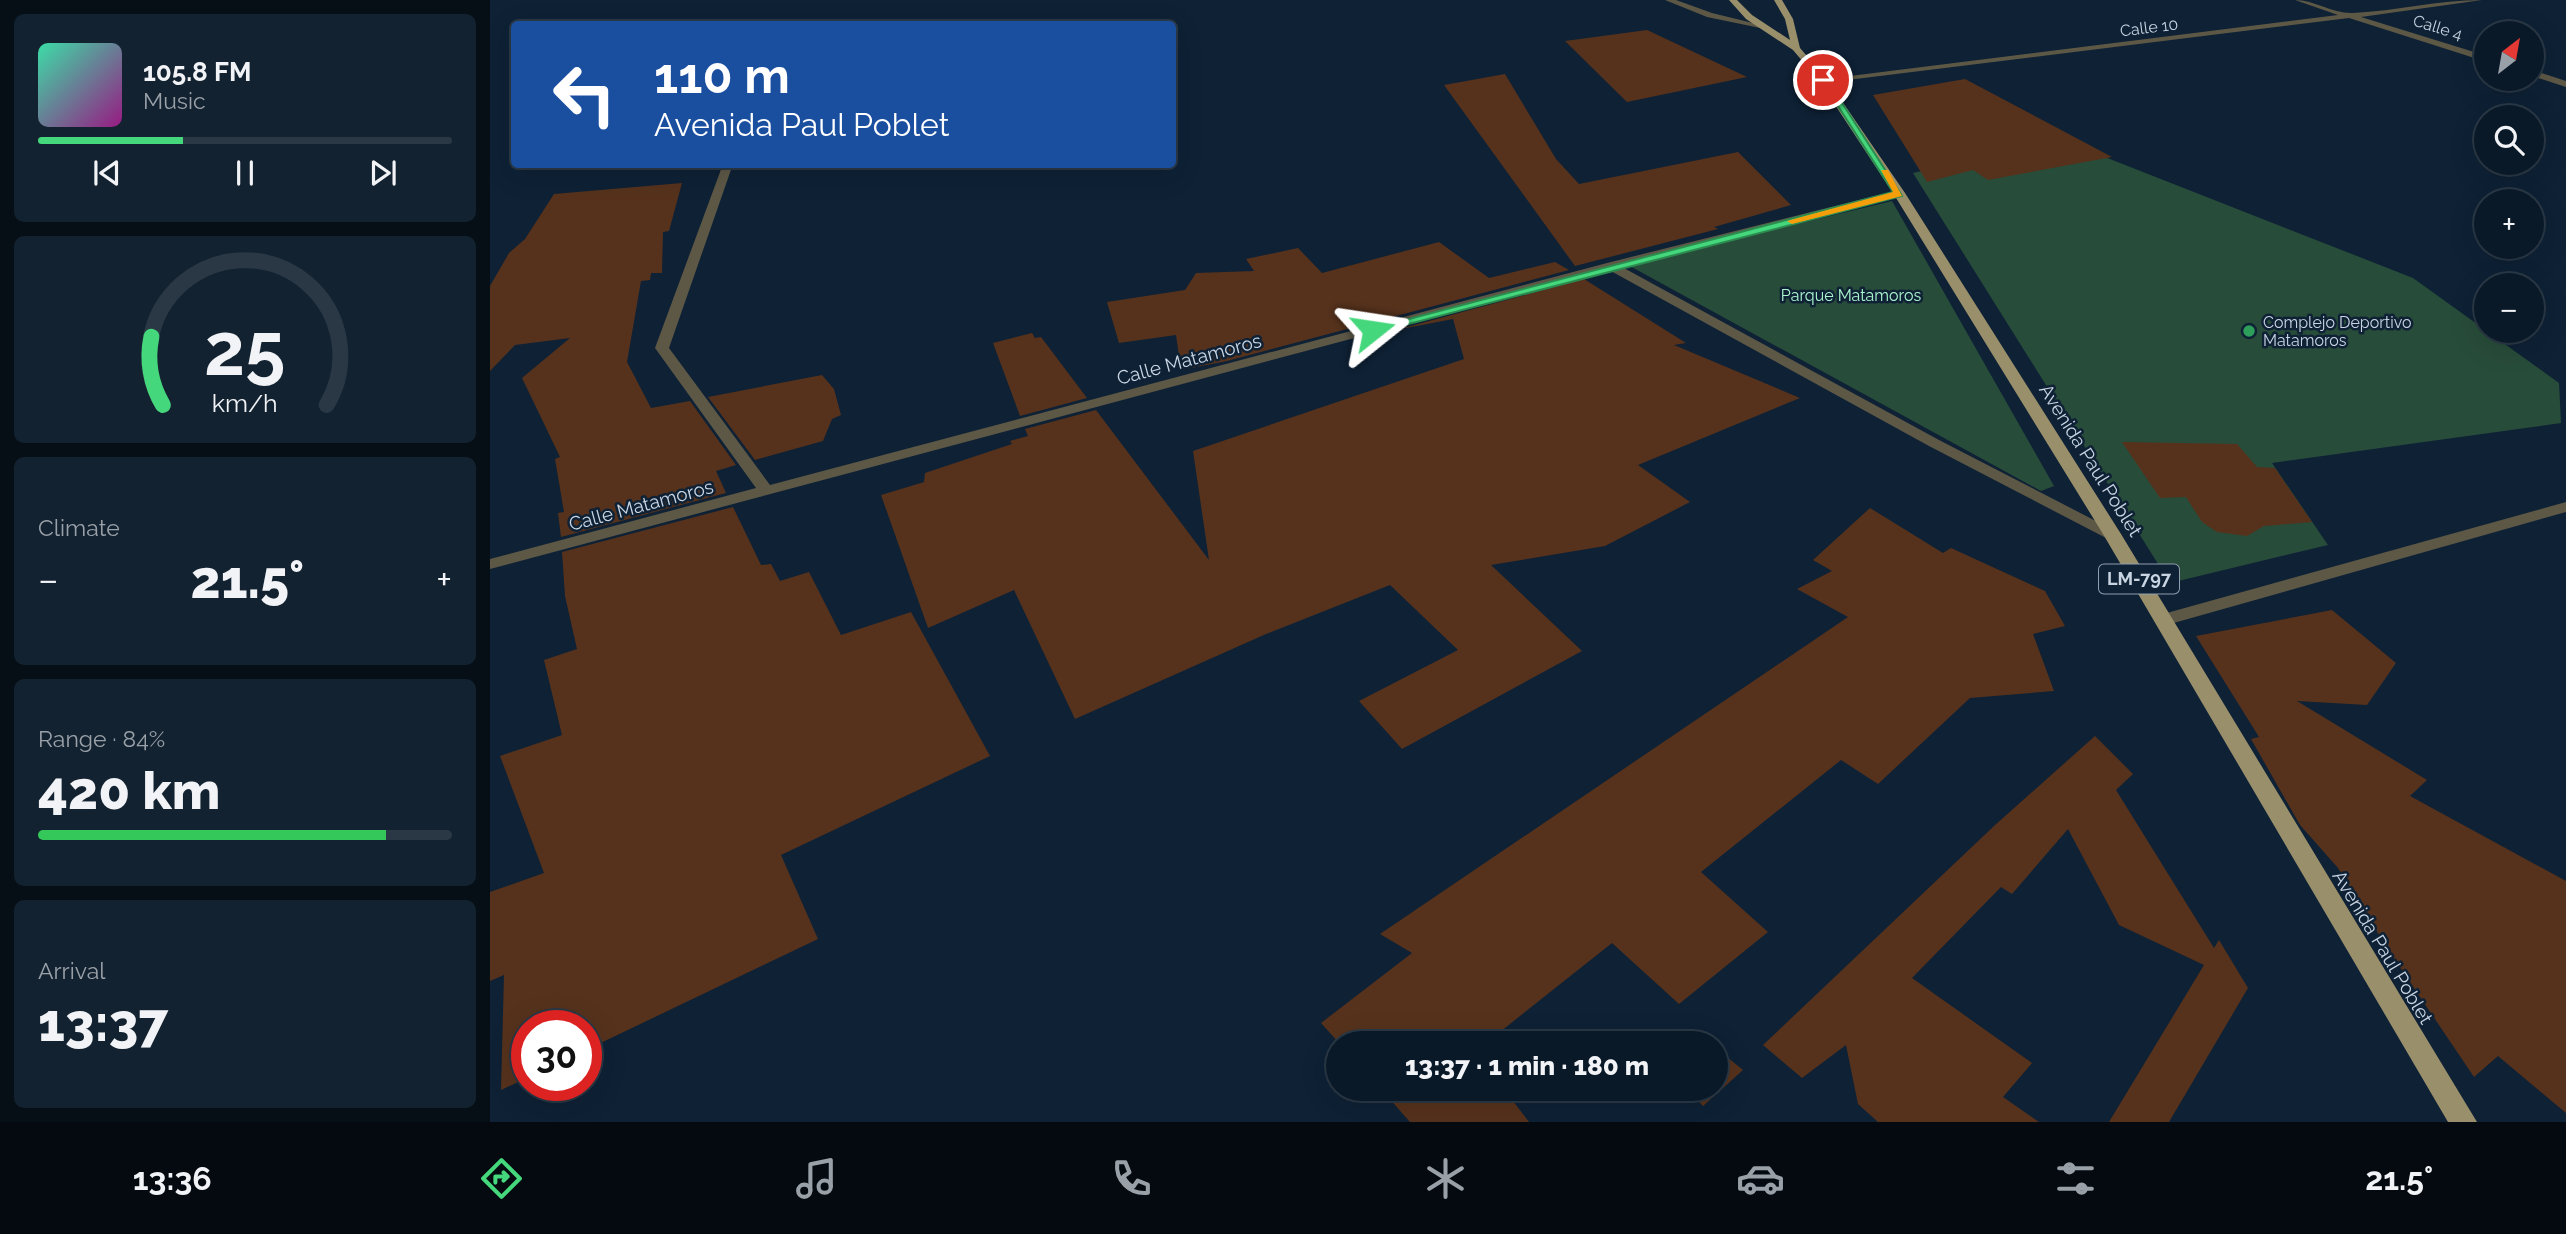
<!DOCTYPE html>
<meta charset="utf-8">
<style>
body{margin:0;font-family:Raleway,sans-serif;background:#132230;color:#f1f3f6;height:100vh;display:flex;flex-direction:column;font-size:26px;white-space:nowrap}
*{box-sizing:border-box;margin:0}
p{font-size:23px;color:#99a0a8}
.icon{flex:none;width:38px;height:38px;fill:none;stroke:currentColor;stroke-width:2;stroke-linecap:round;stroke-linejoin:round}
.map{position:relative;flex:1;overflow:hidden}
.side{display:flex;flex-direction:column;gap:14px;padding:14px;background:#060e16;width:490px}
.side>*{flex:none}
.guide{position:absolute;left:21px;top:21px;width:665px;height:147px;border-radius:7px;box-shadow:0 7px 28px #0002,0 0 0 2px #2a3845;background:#1a4fa0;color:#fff;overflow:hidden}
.needle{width:46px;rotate:31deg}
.fabs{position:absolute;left:1984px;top:21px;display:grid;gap:14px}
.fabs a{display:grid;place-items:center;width:70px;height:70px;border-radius:50%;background:#0a1928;box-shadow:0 7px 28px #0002,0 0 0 2px #2a3845;font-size:35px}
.speed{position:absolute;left:21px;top:1010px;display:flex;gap:14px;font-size:35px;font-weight:700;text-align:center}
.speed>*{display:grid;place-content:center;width:91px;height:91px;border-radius:50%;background:#0a1928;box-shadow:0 7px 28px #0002,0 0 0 2px #2a3845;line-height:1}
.speed .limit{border:10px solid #d22;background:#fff;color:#111}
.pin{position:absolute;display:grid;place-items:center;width:60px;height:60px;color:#fff;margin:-30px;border:4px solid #fff;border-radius:50%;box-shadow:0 2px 7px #0007}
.me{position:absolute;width:77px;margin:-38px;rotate:75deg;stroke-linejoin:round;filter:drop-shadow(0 0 5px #0008)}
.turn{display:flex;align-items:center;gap:24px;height:147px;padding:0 28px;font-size:32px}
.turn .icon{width:91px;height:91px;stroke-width:2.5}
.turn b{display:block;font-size:49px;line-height:60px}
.big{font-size:52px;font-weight:800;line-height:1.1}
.side .widget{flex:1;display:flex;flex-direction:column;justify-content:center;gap:10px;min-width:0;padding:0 24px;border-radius:10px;background:#132230}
.side .dial{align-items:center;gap:0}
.dial svg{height:182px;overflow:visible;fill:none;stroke:#2a3845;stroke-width:7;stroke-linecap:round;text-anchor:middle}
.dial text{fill:#f1f3f6;stroke:none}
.song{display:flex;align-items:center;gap:21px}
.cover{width:84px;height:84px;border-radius:10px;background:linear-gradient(135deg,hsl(160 70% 55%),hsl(310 70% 35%))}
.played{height:7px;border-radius:4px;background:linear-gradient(90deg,#44d77b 35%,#2a3845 35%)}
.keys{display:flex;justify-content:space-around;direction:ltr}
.heat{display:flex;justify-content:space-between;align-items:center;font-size:38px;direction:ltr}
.charge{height:10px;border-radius:5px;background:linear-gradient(90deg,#34c759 84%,#2a3845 0)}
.trip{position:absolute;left:836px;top:1031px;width:402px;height:70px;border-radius:35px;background:#0a1928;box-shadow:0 7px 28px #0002,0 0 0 2px #2a3845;font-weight:800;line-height:70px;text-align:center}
.menu{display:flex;height:112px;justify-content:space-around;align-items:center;background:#040a10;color:#99a0a8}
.menu .icon{width:49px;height:49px}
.menu .on{color:#44d77b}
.menu b{font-size:32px;color:#f1f3f6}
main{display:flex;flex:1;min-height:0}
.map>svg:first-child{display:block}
.green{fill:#284c3a}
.building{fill:#56321c}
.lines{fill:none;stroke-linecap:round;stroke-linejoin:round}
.minor{fill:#5d5846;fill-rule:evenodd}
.primary{fill:#9a8f6b;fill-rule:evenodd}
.route{fill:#44d77b;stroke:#2c8c50;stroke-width:2}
.slow{fill:#f59e0b}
.leisure-dot{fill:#2e9e5b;stroke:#0e2135;stroke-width:2.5}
.labels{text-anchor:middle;stroke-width:5;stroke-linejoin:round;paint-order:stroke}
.far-street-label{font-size:16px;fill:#c8d4e2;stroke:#0e2135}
.far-park-label{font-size:16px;fill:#abf6ce;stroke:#0e2135}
.far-poi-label{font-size:16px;fill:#c8d4e2;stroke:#0e2135;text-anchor:start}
.shield{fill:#0e2135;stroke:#909eae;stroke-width:2}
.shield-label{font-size:18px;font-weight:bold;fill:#c8d4e2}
.street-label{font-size:19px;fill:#c8d4e2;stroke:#0e2135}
</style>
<main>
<section class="side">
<div class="widget">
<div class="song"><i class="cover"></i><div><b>105.8 FM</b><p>Music</p></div></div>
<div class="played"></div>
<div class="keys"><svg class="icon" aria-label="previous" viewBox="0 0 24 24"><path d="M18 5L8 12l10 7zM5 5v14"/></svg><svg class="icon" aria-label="pause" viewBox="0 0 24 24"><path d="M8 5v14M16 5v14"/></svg><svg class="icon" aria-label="next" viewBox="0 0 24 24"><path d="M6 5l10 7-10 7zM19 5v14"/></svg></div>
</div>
<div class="widget dial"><svg viewBox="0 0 100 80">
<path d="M14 69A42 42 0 1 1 86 69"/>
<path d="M14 69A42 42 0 0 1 9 39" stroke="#44d77b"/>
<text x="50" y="56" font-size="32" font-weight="700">25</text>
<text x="50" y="72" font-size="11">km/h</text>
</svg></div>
<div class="widget"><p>Climate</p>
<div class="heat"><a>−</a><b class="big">21.5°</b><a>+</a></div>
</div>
<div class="widget"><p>Range · 84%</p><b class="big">420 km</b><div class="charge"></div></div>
<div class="widget"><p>Arrival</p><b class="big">13:37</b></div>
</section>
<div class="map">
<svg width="2076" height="1122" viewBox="0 0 2076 1122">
<rect width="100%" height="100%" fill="#0e2135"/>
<!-- green -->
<g class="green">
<path d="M 1569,139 L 1923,278 L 2069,383 L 2071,423 L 1782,463 L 1838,545 L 1680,583 L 1423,173 Z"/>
<path d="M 1402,201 L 1564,486 L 1551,491 L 1138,265 Z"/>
</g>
<!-- building -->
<g class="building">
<path d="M 1157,30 L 1257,77 L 1137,102 L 1075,41 Z"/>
<path d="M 1015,74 L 1066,159 L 1089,184 L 1248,152 L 1301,205 L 1224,227 L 1228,229 L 1085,266 L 954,85 Z"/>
<path d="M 1475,79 L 1622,157 L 1498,180 L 1483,170 L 1437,182 L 1383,95 Z"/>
<path d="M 192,183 L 179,231 L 173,232 L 172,273 L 161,273 L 160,280 L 151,281 L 137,362 L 161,408 L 200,401 L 246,465 L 226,471 L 236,493 L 71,537 L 68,513 L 74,512 L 65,459 L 70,457 L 32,378 L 80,338 L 25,345 L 0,371 L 0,286 L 19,253 L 35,239 L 64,194 Z"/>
<path d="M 949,242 L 999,278 L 1065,262 L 1079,270 L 737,361 L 691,370 L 686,335 L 629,343 L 617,302 L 695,290 L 706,273 L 764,271 L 756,259 L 808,248 L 832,273 Z"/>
<path d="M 1094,279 L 1196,343 L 1184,345 L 1310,398 L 1148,465 L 1200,502 L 1115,546 L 1001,565 L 1092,651 L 912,749 L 869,701 L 968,650 L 900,585 L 776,634 L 585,719 L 524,590 L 438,628 L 391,495 L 434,482 L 435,473 L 522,444 L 520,441 L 538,436 L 535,429 L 606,410 L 719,560 L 703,451 L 974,359 L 963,319 L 906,330 Z"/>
<path d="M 542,333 L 545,338 L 551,337 L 597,398 L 530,416 L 503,343 Z"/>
<path d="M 332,375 L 344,389 L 351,415 L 342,419 L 333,441 L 265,460 L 218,397 Z"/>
<path d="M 1632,442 L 1747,444 L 1767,467 L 1785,468 L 1822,522 L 1774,526 L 1757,536 L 1727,532 L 1712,522 L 1696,497 L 1670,498 Z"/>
<path d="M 243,507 L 271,565 L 281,564 L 290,581 L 319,572 L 351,635 L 421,612 L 500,756 L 291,855 L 328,939 L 96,1050 L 96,1026 L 37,1026 L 37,1078 L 11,1090 L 14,975 L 0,981 L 0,892 L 54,873 L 10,756 L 72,735 L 54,660 L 87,649 L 75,596 L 72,552 Z"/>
<path d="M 1380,508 L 1453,553 L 1461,548 L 1555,591 L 1575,626 L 1543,634 L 1564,691 L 1480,698 L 1388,784 L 1351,760 L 1211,872 L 1278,932 L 1189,1004 L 1122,943 L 996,1043 L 849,1043 L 831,1023 L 922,953 L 890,934 L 1358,617 L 1307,589 L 1342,571 L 1323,560 Z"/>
<path d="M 1842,610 L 1906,663 L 1877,705 L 1807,701 L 1937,780 L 1920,796 L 2076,881 L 2076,1113 L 2008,1056 L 1984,1077 L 1897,948 L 1848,868 L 1810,825 L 1761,739 L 1769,737 L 1706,636 Z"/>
<path d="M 1605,736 L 1643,774 L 1626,790 L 1724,948 L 1729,940 L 1758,988 L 1679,1122 L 1619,1122 L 1714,965 L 1629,925 L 1578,829 L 1522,894 L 1511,887 L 1422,978 L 1542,1063 L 1513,1097 L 1549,1122 L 1388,1122 L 1368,1104 L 1356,1045 L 1312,1078 L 1273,1045 L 1504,826 Z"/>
<path d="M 1227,1049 L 1253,1070 L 1213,1106 L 1196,1088 L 1227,1088 Z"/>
<path d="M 890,1088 L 1013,1088 L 1039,1122 L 920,1122 Z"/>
</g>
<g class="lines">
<!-- minor -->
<g class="minor">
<path d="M 1175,0 L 1186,0 L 1222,13 L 1279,27 L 1275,29 L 1217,17 Z"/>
<path d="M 1805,0 C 1825,0 1843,14 1863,13 C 1906,11 1948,0 1992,0 L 1871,17 L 1997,56 L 1997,62 L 1859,18 L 1333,83 L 1328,80 L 1848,15 Z"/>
<path d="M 2042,70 L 2076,81 L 2076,87 L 2042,76 Z"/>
<path d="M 233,164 L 243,164 L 179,348 L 280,485 L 1117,263 L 1409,190 L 1415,193 L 1413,195 L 1132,267 L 1449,440 L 1631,534 L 1622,539 L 1616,538 L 1439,446 L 1119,270 L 0,569 L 0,559 L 266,488 L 165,348 Z"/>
<path d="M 2076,502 L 2076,512 L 1673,626 L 1664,620 L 1666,616 Z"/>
</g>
<!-- primary -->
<path class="primary" d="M 1239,0 L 1247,0 L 1262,15 L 1300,40 L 1295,19 L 1284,0 L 1292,0 L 1303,19 L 1310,48 L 1336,78 L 1415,193 L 1631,534 L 1987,1122 L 1958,1122 L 1613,534 L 1403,193 L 1330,82 L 1303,50 L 1256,19 Z"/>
</g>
<!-- route -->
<path class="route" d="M 1330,78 L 1336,78 L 1412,196 L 888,332 L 877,330 L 1403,192 Z"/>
<!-- slow -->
<path class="slow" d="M 1391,170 L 1398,170 L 1412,196 L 1302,224 L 1297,221 L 1403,192 Z"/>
<!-- markers -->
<circle class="leisure-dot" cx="1759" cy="331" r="7"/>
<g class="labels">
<!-- far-street labels -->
<g class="far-street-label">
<text transform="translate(1659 27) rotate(-7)" y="6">Calle 10</text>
<text transform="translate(1948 27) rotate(17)" y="6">Calle 4</text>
</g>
<!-- far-park labels -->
<g class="far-park-label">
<text x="1361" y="301">Parque Matamoros</text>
</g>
<!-- far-poi labels -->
<g class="far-poi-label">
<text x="1773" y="328">Complejo Deportivo<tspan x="1773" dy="18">Matamoros</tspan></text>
</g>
<!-- shield labels -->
<rect class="shield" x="1609" y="564.5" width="80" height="29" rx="5"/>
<g class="shield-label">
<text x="1649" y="585">LM-797</text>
</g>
<!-- street labels -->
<g class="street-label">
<text transform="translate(699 359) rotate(-15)" y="7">Calle Matamoros</text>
<text transform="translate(1601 460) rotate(58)" y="7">Avenida Paul Poblet</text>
<text transform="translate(151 505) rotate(-15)" y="7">Calle Matamoros</text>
<text transform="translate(1893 947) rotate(59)" y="7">Avenida Paul Poblet</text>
</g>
</g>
</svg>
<div class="fabs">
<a><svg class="needle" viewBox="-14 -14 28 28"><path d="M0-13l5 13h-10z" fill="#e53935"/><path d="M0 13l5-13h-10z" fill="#99a0a8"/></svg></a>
<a><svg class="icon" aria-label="search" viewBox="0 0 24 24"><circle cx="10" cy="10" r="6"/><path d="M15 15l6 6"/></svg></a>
<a>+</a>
<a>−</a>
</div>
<div class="speed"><div class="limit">30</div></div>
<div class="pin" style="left:1333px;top:80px;background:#d93025"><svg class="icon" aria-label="arrive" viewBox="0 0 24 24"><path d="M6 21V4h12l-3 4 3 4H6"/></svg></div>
<svg class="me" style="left:883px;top:330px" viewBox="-20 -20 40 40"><path d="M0-17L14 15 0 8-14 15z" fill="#44d77b" stroke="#fff" stroke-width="4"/></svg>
<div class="trip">13:37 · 1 min · 180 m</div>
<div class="guide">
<div class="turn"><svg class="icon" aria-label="left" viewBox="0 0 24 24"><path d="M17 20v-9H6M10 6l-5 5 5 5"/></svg><div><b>110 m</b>Avenida Paul Poblet</div></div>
</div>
</div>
</main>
<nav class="menu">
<b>13:36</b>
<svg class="icon on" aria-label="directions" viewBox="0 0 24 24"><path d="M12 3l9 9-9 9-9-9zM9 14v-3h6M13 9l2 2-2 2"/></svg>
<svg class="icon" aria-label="music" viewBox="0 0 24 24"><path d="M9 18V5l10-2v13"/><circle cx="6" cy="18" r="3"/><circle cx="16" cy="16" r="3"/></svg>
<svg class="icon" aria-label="phone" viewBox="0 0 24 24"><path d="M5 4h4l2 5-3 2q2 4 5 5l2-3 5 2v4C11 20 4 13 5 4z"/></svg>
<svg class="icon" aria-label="climate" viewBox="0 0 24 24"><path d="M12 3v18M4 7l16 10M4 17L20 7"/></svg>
<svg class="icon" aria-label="car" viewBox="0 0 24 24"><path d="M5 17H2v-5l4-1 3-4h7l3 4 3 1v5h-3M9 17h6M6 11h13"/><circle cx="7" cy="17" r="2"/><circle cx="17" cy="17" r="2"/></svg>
<svg class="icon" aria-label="filters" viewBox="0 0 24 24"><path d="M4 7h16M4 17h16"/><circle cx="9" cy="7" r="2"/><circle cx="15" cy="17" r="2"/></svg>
<b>21.5°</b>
</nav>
